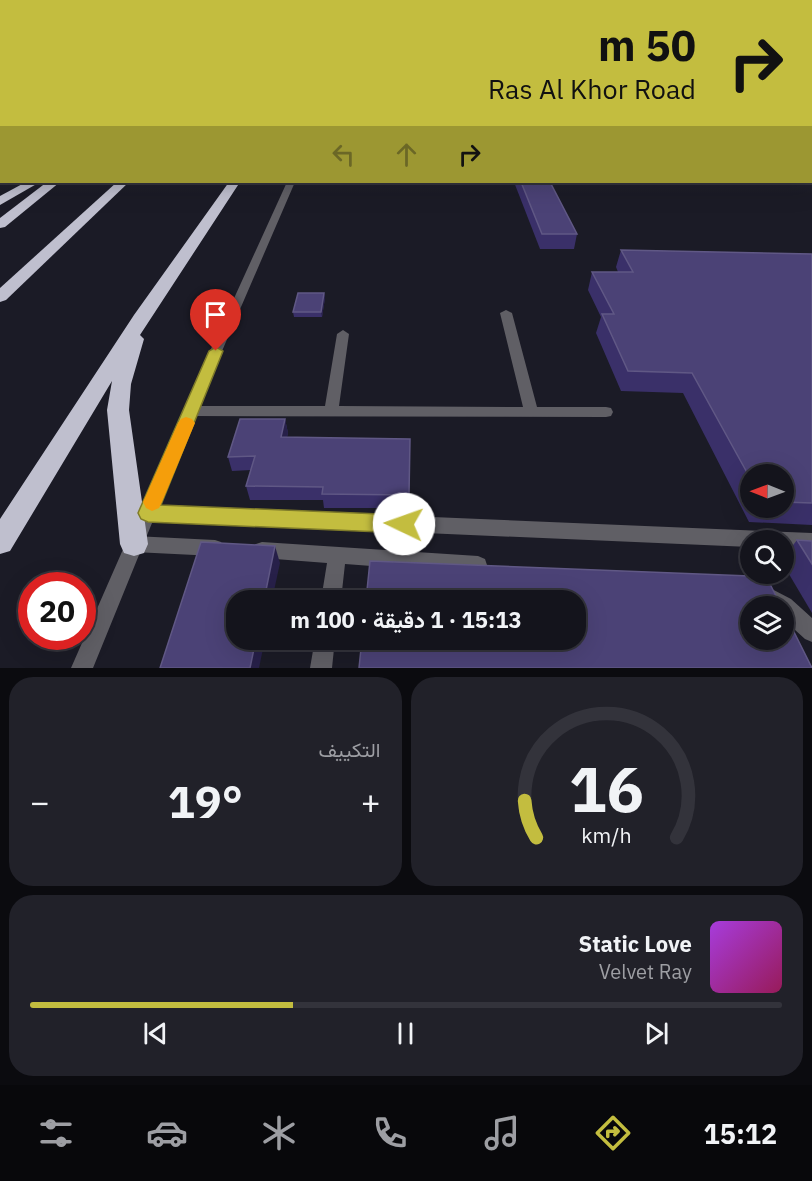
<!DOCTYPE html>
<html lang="ar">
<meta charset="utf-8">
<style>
body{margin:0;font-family:"IBM Plex Sans",Vazirmatn,sans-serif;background:#212129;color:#f1f3f6;direction:rtl;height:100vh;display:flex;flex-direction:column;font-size:22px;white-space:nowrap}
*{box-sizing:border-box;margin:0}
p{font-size:20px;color:#9d9ea3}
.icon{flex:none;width:33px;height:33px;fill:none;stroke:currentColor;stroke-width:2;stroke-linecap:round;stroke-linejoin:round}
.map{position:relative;height:668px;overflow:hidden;direction:ltr}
.sheet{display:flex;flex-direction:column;gap:9px;padding:9px;background:#0b0b0f;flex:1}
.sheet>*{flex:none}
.top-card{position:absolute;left:0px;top:0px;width:813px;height:183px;box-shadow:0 6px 24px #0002,0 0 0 2px #33333b;direction:rtl;background:#c3bd3f;color:#111;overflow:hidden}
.needle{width:39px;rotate:271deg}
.controls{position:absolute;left:740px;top:464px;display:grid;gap:12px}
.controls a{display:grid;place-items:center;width:54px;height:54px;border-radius:50%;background:#14141c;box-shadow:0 6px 24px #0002,0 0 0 2px #33333b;font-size:30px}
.speed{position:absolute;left:18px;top:572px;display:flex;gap:12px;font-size:30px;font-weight:700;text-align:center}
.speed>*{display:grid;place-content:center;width:78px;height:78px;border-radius:50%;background:#14141c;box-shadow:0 6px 24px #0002,0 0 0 2px #33333b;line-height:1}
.speed .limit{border:9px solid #d22;background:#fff;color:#111}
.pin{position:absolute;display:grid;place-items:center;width:51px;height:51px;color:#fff;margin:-62px -26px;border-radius:50% 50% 50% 0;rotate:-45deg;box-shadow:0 0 6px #0007}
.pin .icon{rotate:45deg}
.me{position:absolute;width:66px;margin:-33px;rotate:273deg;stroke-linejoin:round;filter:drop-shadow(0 0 4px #0008)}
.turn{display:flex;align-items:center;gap:21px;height:126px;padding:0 18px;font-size:27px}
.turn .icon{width:78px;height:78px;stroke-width:2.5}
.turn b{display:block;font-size:42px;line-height:51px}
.lanes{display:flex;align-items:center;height:57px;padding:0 18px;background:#0003;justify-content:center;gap:30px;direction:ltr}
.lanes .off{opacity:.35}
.big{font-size:45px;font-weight:700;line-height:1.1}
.sheet .card{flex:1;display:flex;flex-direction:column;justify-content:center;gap:9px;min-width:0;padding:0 21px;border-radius:24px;background:#212129}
.sheet .dial{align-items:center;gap:0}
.dial svg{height:156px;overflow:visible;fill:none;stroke:#33333b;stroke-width:7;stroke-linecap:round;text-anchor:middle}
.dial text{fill:#f1f3f6;stroke:none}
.song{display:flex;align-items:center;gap:18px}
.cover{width:72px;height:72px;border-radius:9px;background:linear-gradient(135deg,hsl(280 70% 55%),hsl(330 70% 35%))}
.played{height:6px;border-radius:3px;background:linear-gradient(90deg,#c3bd3f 35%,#33333b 35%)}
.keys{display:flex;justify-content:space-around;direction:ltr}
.heat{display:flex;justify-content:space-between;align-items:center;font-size:33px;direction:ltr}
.sheet .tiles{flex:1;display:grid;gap:9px;grid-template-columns:1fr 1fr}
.card:last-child{grid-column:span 2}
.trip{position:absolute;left:226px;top:590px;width:360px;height:60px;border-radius:24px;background:#14141c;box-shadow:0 6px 24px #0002,0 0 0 2px #33333b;font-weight:700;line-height:60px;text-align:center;direction:rtl}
.tabs{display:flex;height:96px;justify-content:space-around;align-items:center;background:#08080b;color:#9d9ea3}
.tabs .icon{width:42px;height:42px}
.tabs .current{color:#c3bd3f}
.tabs b{font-size:27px;color:#f1f3f6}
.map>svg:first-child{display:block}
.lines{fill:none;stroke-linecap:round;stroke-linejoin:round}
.service{fill:#605f65;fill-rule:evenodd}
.minor{stroke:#605f65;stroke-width:12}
.tertiary{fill:#605f65;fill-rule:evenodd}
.motorway{fill:#bfbfce;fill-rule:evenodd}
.wall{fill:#3a3069;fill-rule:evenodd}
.shaded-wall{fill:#272049}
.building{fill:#4b4276;stroke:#605885;stroke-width:1.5}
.route{fill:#c3bd3f;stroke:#7f7b29;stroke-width:1.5}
.slow{fill:#f59e0b}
</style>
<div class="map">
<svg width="812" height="668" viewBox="0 0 812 668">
<rect width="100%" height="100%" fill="#1b1b26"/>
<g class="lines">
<!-- service -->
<g class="service">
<path d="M 506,310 L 512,313 L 537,407 L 606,407 L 611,408 L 613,412 L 611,416 L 606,417 L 192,416 L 187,415 L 185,411 L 187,407 L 192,406 L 325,406 L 337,334 L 343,330 L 349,334 L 339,406 L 523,407 L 500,313 Z"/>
<path d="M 148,505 L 812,533 L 812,549 L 783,548 L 783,540 L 750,540 L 750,547 L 148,521 L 142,518 L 139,513 L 142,508 Z"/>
<path d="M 134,536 L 215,540 L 221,542 L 224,548 L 221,554 L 215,556 L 134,552 L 128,550 L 125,544 L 128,538 Z"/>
<path d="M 262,542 L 478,556 L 485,559 L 487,565 L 485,571 L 478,574 L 345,564 L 341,600 L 321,600 L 327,563 L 262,558 L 256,556 L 253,550 L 256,544 Z"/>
<path d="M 766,586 L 791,599 L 812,618 L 812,642 L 805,639 L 783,619 L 783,606 C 771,606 761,609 756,596 L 759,589 Z"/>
<path d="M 315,639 L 335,639 L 332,668 L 310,668 Z"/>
</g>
<!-- minor -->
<path class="minor" d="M 812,178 L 812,179"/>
<!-- tertiary -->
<path class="tertiary" d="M 287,182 L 295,182 L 222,351 L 93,668 L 71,668 L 210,351 Z"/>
<!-- motorway -->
<g class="motorway">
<path d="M 0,156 L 2,156 L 0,163 Z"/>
<path d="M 26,182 L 40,182 L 0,205 L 0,196 Z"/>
<path d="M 47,182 L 60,182 L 5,227 L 0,228 L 0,218 Z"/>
<path d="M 117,182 L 129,182 L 6,300 L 0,302 L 0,288 Z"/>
<path d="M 229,182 L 240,182 L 140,335 L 144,339 L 131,384 L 129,410 L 148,544 L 144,553 L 134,556 L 124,553 L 120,544 L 107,410 L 112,381 L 10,551 L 0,554 L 0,519 L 134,315 Z"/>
</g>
</g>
<!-- wall -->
<g class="wall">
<path d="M 514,182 L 550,182 L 577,234 L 574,249 L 540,249 Z"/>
<path d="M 621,250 L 812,254 L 812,525 L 749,522 L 683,393 L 621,391 L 596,333 L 601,317 L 588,290 L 592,272 L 618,272 L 616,267 ZM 750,474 L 783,474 L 783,507 L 750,507 Z"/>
<path d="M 324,293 L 325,298 L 322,317 L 294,317 L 293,312 Z"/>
<path d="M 285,419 L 288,433 L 287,437 L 410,439 L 409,508 L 324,508 L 323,500 L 250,500 L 246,486 L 251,470 L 232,471 L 228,457 Z"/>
<path d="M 797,540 L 812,541 L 812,613 L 783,564 L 783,558 Z"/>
</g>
<!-- shaded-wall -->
<g class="shaded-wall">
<path d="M 324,293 L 325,298 L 322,317 L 321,312 Z"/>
<path d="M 285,419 L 288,433 L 284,451 L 281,437 Z"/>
<path d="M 275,546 L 280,563 L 272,600 L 264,600 Z"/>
<path d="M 256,639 L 265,639 L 259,668 L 250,668 Z"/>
</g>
<!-- building -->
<g class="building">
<path d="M 521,182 L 550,182 L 577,234 L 542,234 Z"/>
<path d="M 621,250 L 812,254 L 812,503 L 783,502 L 783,474 L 750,474 L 750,478 L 692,373 L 628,371 L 602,314 L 614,314 L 592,272 L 633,272 Z"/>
<path d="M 298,293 L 324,293 L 321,312 L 293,312 Z"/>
<path d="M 240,419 L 285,419 L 281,437 L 410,439 L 409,495 L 322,494 L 323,487 L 246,486 L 255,456 L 228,457 Z"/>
<path d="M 797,540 L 812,541 L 812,564 Z"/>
<path d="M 201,542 L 275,546 L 264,600 L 237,600 L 237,639 L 256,639 L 250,668 L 160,668 Z"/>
<path d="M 370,561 L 750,576 L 770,584 L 781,606 L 750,606 L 750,639 L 783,639 L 783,610 L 812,668 L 359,668 L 362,639 L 576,639 L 576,600 L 366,600 Z"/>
</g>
<!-- sky -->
<linearGradient id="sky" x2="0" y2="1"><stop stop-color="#0f0f15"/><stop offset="0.52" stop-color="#393f52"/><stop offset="1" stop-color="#393f52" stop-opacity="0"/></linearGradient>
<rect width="812" height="194" fill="url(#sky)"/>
<!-- route -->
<path class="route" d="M 216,347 L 223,351 L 161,505 L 404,515 L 411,518 L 414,524 L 411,530 L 404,533 L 148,522 L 141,519 L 138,513 L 209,351 Z"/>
<!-- slow -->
<path class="slow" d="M 186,417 L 192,419 L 195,423 L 162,502 L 159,508 L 152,511 L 146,508 L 143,502 L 178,423 L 181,419 Z"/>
</svg>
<div class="controls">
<a><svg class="needle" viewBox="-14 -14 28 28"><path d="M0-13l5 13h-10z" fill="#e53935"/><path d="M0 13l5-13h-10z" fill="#9d9ea3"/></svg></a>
<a><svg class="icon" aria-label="search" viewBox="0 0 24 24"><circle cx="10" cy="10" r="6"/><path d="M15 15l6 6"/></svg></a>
<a><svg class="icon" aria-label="layers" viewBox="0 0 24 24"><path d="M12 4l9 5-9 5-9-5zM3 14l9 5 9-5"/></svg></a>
</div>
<div class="speed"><div class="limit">20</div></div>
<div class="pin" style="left:216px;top:351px;background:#d93025"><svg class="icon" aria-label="arrive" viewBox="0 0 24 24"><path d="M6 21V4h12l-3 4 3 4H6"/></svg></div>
<svg class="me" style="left:404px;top:524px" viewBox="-20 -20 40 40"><circle r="19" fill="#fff"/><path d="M0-13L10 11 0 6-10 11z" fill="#c3bd3f"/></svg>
<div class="trip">15:13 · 1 دقيقة · 100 m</div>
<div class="top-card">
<div class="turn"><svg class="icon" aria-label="right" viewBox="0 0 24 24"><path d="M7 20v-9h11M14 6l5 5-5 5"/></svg><div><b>50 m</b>Ras Al Khor Road</div></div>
<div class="lanes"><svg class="icon off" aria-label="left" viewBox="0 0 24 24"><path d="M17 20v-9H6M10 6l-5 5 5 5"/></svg><svg class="icon off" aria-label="ahead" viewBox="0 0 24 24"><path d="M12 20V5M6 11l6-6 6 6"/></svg><svg class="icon" aria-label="right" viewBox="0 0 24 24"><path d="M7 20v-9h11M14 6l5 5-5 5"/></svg></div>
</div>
</div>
<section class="sheet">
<div class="tiles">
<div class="card dial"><svg viewBox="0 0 100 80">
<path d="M14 69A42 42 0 1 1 86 69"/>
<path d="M14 69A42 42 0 0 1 8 50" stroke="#c3bd3f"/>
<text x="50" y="56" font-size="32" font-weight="700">16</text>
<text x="50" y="72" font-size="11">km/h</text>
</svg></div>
<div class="card"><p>التكييف</p>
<div class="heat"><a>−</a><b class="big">19°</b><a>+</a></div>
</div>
<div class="card">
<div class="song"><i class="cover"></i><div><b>Static Love</b><p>Velvet Ray</p></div></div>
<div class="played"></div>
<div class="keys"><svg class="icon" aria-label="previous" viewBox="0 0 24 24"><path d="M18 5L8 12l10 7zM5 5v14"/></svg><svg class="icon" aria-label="pause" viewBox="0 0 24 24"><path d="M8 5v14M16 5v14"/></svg><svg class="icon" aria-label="next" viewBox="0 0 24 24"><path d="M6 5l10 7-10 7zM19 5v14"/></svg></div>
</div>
</div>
</section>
<nav class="tabs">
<b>15:12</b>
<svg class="icon current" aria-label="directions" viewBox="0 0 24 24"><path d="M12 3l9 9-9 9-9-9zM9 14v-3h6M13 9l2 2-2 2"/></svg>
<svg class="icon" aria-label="music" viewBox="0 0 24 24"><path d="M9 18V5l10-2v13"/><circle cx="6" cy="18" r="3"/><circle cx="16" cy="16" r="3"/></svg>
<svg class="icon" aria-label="phone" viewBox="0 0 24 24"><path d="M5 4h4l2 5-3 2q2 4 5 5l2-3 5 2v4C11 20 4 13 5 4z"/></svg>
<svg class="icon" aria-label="climate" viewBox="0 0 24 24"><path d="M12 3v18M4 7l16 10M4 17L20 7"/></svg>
<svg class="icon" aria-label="car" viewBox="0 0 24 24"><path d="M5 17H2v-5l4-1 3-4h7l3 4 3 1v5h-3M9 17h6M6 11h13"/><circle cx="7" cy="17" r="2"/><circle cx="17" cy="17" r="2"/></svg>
<svg class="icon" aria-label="filters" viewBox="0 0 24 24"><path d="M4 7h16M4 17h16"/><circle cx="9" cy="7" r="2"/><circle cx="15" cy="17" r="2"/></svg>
</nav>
